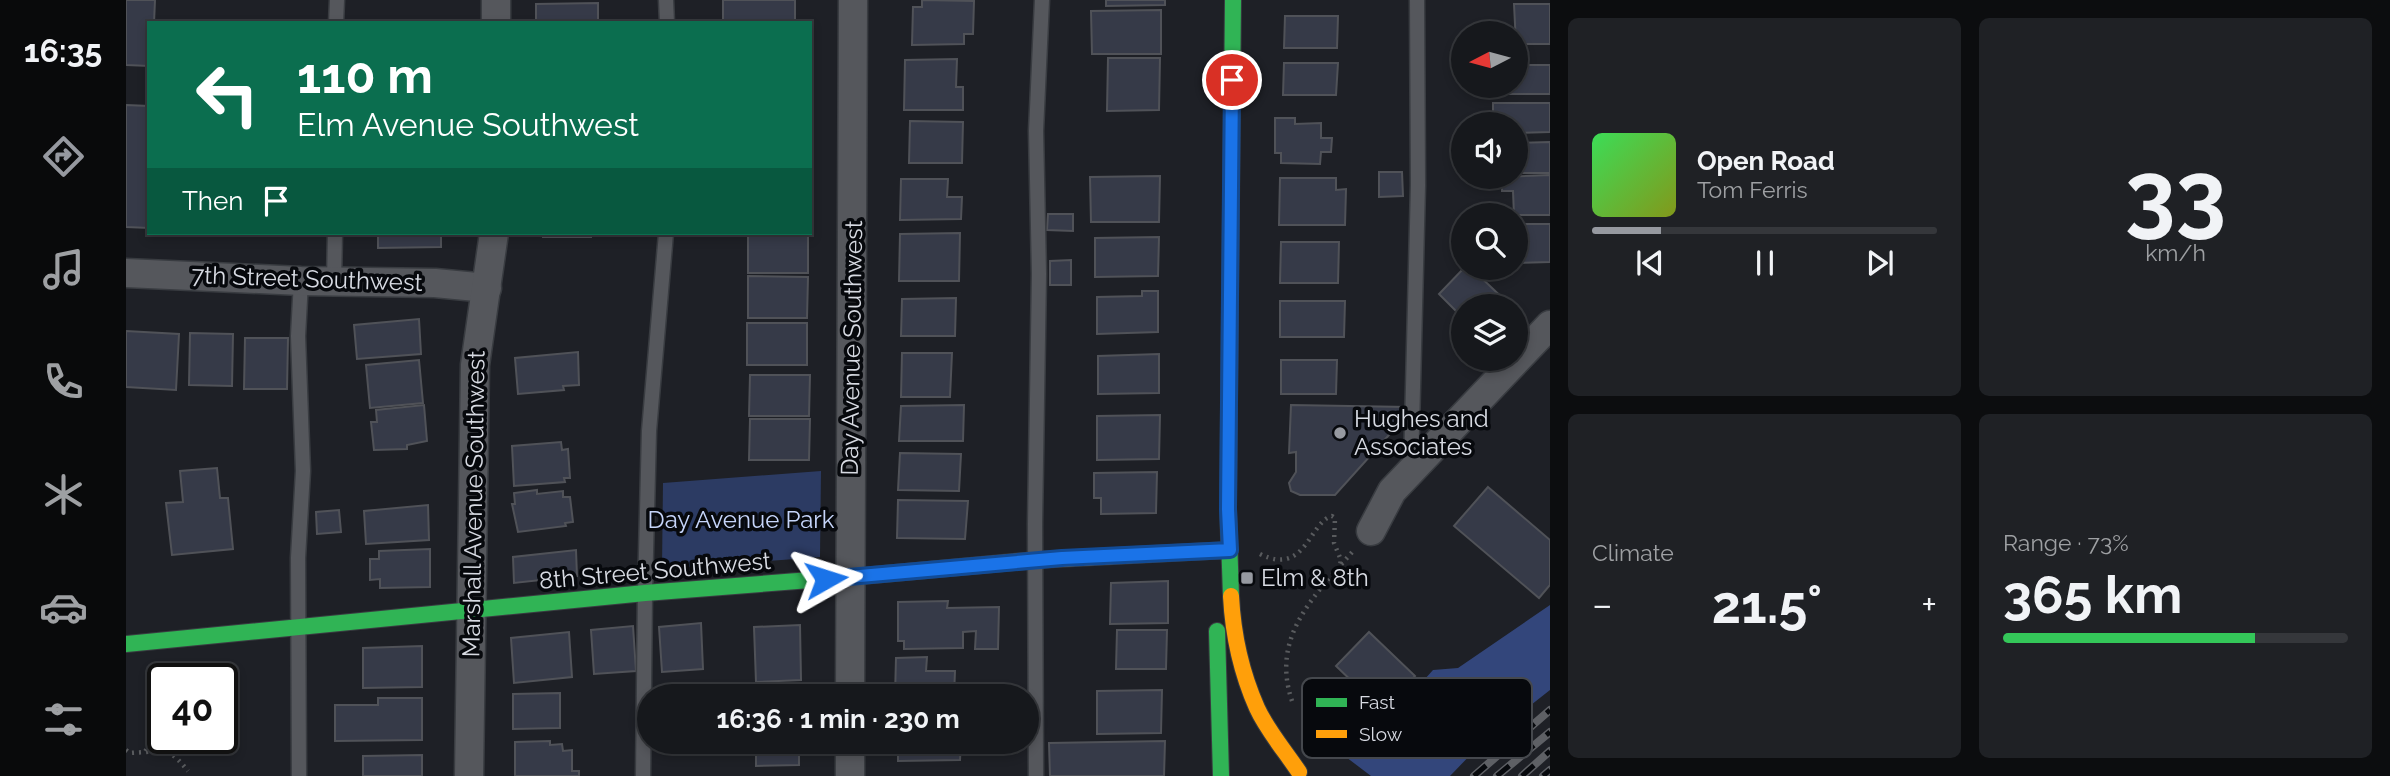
<!DOCTYPE html>
<meta charset="utf-8">
<style>
body{margin:0;font-family:Raleway,sans-serif;background:#1f2125;color:#f1f3f6;height:100vh;display:flex;flex-direction:column;font-size:26px;white-space:nowrap}
*{box-sizing:border-box;margin:0}
p{font-size:23px;color:#9ea0a3}
.icon{flex:none;width:38px;height:38px;fill:none;stroke:currentColor;stroke-width:2;stroke-linecap:round;stroke-linejoin:round}
.map{position:relative;flex:1;overflow:hidden}
.details{display:flex;flex-direction:column;gap:18px;padding:18px;background:#0c0d0f;width:840px}
.details>*{flex:none}
.guide{position:absolute;left:21px;top:21px;width:665px;height:214px;border-radius:0px;box-shadow:0 4px 10px #0003,0 0 0 2px #35373b;background:#0b6e4f;color:#fff;overflow:hidden}
.needle{width:46px;rotate:264deg}
.controls{position:absolute;left:1325px;top:21px;display:grid;gap:14px}
.controls a{display:grid;place-items:center;width:77px;height:77px;border-radius:50%;background:#16181c;box-shadow:0 4px 10px #0003,0 0 0 2px #35373b;font-size:35px}
.speed{position:absolute;left:21px;top:663px;display:flex;gap:14px;font-size:35px;font-weight:700;text-align:center}
.speed>*{display:grid;place-content:center;width:91px;height:91px;border-radius:50%;background:#16181c;box-shadow:0 4px 10px #0003,0 0 0 2px #35373b;line-height:1}
.speed .limit{border:4px solid #111;border-radius:10px;background:#fff;color:#111}
.pin{position:absolute;display:grid;place-items:center;width:60px;height:60px;color:#fff;margin:-30px;border:4px solid #fff;border-radius:50%;box-shadow:0 2px 7px #0007}
.me{position:absolute;width:77px;margin:-38px;rotate:84deg;stroke-linejoin:round;filter:drop-shadow(0 0 5px #0008)}
.turn{display:flex;align-items:center;gap:24px;height:147px;padding:0 35px;font-size:32px}
.turn .icon{width:91px;height:91px;stroke-width:2.5}
.turn b{display:block;font-size:49px;line-height:60px}
.then{display:flex;align-items:center;height:66px;padding:0 35px;background:#0003;gap:14px;font-size:26px}
.big{font-size:52px;font-weight:700;line-height:1.1}
.details .tile{flex:1;display:flex;flex-direction:column;justify-content:center;gap:10px;min-width:0;padding:0 24px;border-radius:10px;background:#1f2125}
.details .dial{align-items:center;gap:0}
.dial b{font-size:91px;line-height:1}
.song{display:flex;align-items:center;gap:21px}
.cover{width:84px;height:84px;border-radius:10px;background:linear-gradient(135deg,hsl(130 70% 55%),hsl(70 70% 35%))}
.played{height:7px;border-radius:4px;background:linear-gradient(90deg,#9699a0 20%,#35373b 20%)}
.keys{display:flex;justify-content:space-around;direction:ltr}
.heat{display:flex;justify-content:space-between;align-items:center;font-size:38px;direction:ltr}
.charge{height:10px;border-radius:5px;background:linear-gradient(90deg,#34c759 73%,#35373b 0)}
.details .tiles{flex:1;display:grid;gap:18px;grid-template-columns:repeat(2,1fr)}
.trip{position:absolute;left:511px;top:684px;width:402px;height:70px;border-radius:35px;background:#16181c;box-shadow:0 4px 10px #0003,0 0 0 2px #35373b;font-weight:700;line-height:70px;text-align:center}
main{display:flex;flex:1;min-height:0}
.tab-bar{display:flex;flex-direction:column;width:126px;justify-content:space-around;align-items:center;background:#090a0b;color:#9ea0a3}
.tab-bar .icon{width:49px;height:49px}
.tab-bar .active{color:#9699a0}
.tab-bar b{font-size:32px;color:#f1f3f6}
.map>svg:first-child{display:block}
.green{fill:#2c3b63}
.forest{fill:#33467b}
.building{fill:#363a48;stroke:#505258;stroke-width:2}
.lines{fill:none;stroke-linecap:round;stroke-linejoin:round}
.lane-casing{stroke:#393c41;stroke-width:17}
.street-casing{stroke:#393c41;stroke-width:31}
.fast-casing{stroke:#393c41;stroke-width:18}
.slow-casing{stroke:#393c41;stroke-width:18}
.path{stroke:#595b5e;stroke-width:4.5;stroke-dasharray:2 5;stroke-linecap:butt}
.lane{stroke:#55575c;stroke-width:14}
.street{stroke:#55575c;stroke-width:28}
.fast{stroke:#30b455;stroke-width:16}
.slow{stroke:#ff9f0a;stroke-width:16}
.rail-casing{stroke:#5e6065;stroke-width:8}
.rail{stroke:#07090d;stroke-width:5;stroke-dasharray:16;stroke-linecap:butt}
.route-casing{stroke:#114b97;stroke-width:18}
.route{stroke:#1a73e8;stroke-width:12}
.poi-dot{fill:#9699a0;stroke:#07090d;stroke-width:2.5}
.labels{text-anchor:middle;stroke-width:7;stroke-linejoin:round;paint-order:stroke}
.street-label{font-size:24px;fill:#d7dae2;stroke:#07090d}
.poi-label{font-size:24px;fill:#d7dae2;stroke:#07090d;text-anchor:start}
.park-label{font-size:24px;fill:#c6d5fa;stroke:#07090d}
.key{fill:#07090d;stroke:#45484d;stroke-width:2}
.key-label{font-size:19px;fill:#d7dae2}
</style>
<main>
<nav class="tab-bar">
<b>16:35</b>
<svg class="icon active" aria-label="directions" viewBox="0 0 24 24"><path d="M12 3l9 9-9 9-9-9zM9 14v-3h6M13 9l2 2-2 2"/></svg>
<svg class="icon" aria-label="music" viewBox="0 0 24 24"><path d="M9 18V5l10-2v13"/><circle cx="6" cy="18" r="3"/><circle cx="16" cy="16" r="3"/></svg>
<svg class="icon" aria-label="phone" viewBox="0 0 24 24"><path d="M5 4h4l2 5-3 2q2 4 5 5l2-3 5 2v4C11 20 4 13 5 4z"/></svg>
<svg class="icon" aria-label="climate" viewBox="0 0 24 24"><path d="M12 3v18M4 7l16 10M4 17L20 7"/></svg>
<svg class="icon" aria-label="car" viewBox="0 0 24 24"><path d="M5 17H2v-5l4-1 3-4h7l3 4 3 1v5h-3M9 17h6M6 11h13"/><circle cx="7" cy="17" r="2"/><circle cx="17" cy="17" r="2"/></svg>
<svg class="icon" aria-label="filters" viewBox="0 0 24 24"><path d="M4 7h16M4 17h16"/><circle cx="9" cy="7" r="2"/><circle cx="15" cy="17" r="2"/></svg>
</nav>
<div class="map">
<svg width="1424" height="776" viewBox="0 0 1424 776">
<rect width="100%" height="100%" fill="#1e2026"/>
<!-- green -->
<path class="green" d="M 695,471 L 694,557 L 536,569 L 537,483 Z"/>
<!-- forest -->
<path class="forest" d="M 1424,605 L 1424,690 L 1352,747 L 1324,776 L 1245,776 L 1216,754 L 1252,711 L 1263,719 L 1307,670 L 1332,668 Z"/>
<!-- building -->
<g class="building">
<path d="M 0,0 L 29,0 L 28,23 L 23,23 L 23,66 L 0,65 Z"/>
<path d="M 597,0 L 669,0 L 669,22 L 597,23 Z"/>
<path d="M 796,0 L 848,1 L 847,34 L 838,34 L 838,44 L 786,45 L 787,7 L 796,7 Z"/>
<path d="M 980,0 L 1039,0 L 1039,5 L 980,6 Z"/>
<path d="M 472,3 L 472,23 L 410,23 L 410,4 Z"/>
<path d="M 1388,4 L 1424,4 L 1424,44 L 1390,44 Z"/>
<path d="M 1035,10 L 1035,54 L 966,54 L 965,11 Z"/>
<path d="M 1159,16 L 1212,16 L 1211,48 L 1158,48 Z"/>
<path d="M 982,58 L 1034,58 L 1033,110 L 981,111 Z"/>
<path d="M 831,59 L 830,87 L 837,87 L 837,110 L 778,110 L 779,60 Z"/>
<path d="M 1158,63 L 1212,63 L 1210,95 L 1157,95 Z"/>
<path d="M 1390,65 L 1424,65 L 1424,94 L 1367,94 L 1367,86 L 1390,86 Z"/>
<path d="M 1367,103 L 1424,103 L 1424,132 L 1390,133 L 1390,124 L 1367,124 Z"/>
<path d="M 0,105 L 23,106 L 23,228 L 0,227 Z"/>
<path d="M 1149,118 L 1169,118 L 1169,124 L 1195,123 L 1195,138 L 1206,138 L 1205,152 L 1195,152 L 1194,164 L 1155,163 L 1155,153 L 1149,153 Z"/>
<path d="M 784,121 L 837,122 L 836,163 L 783,163 Z"/>
<path d="M 1424,142 L 1424,173 L 1390,173 L 1390,143 Z"/>
<path d="M 1253,172 L 1276,172 L 1277,196 L 1253,197 Z"/>
<path d="M 1424,175 L 1424,215 L 1388,215 L 1387,191 L 1376,191 L 1376,177 Z"/>
<path d="M 1034,176 L 1033,222 L 965,222 L 964,177 Z"/>
<path d="M 1154,178 L 1210,178 L 1210,190 L 1220,189 L 1219,225 L 1153,225 Z"/>
<path d="M 775,179 L 822,179 L 821,197 L 836,197 L 835,219 L 774,220 Z"/>
<path d="M 922,214 L 947,214 L 947,231 L 921,230 Z"/>
<path d="M 1390,224 L 1424,224 L 1424,262 L 1390,263 Z"/>
<path d="M 252,233 L 315,233 L 315,247 L 252,248 Z"/>
<rect x="417" y="233" width="48" height="4"/>
<rect x="622" y="233" width="60" height="40"/>
<path d="M 834,233 L 833,281 L 773,281 L 774,234 Z"/>
<path d="M 1033,237 L 1032,276 L 969,277 L 969,238 Z"/>
<path d="M 1155,242 L 1213,242 L 1212,283 L 1154,283 Z"/>
<path d="M 945,260 L 945,285 L 924,285 L 924,261 Z"/>
<path d="M 1338,268 L 1345,268 L 1385,306 L 1337,306 L 1337,318 L 1313,294 Z"/>
<path d="M 622,276 L 682,277 L 681,318 L 622,318 Z"/>
<path d="M 1016,291 L 1032,291 L 1032,332 L 971,334 L 971,297 L 1016,296 Z"/>
<path d="M 830,298 L 829,336 L 775,336 L 776,299 Z"/>
<path d="M 1154,301 L 1219,301 L 1218,337 L 1154,337 Z"/>
<path d="M 293,319 L 295,354 L 231,359 L 228,325 Z"/>
<rect x="621" y="323" width="60" height="42"/>
<path d="M 0,331 L 53,334 L 50,390 L 0,387 Z"/>
<path d="M 64,333 L 107,334 L 106,386 L 63,385 Z"/>
<path d="M 119,338 L 162,338 L 161,389 L 118,389 Z"/>
<path d="M 452,352 L 453,385 L 437,386 L 438,390 L 392,394 L 389,358 Z"/>
<path d="M 776,353 L 826,353 L 824,397 L 775,397 Z"/>
<path d="M 1033,354 L 1033,393 L 972,394 L 972,356 Z"/>
<path d="M 293,360 L 297,403 L 244,408 L 240,365 Z"/>
<path d="M 1155,360 L 1211,360 L 1210,394 L 1155,394 Z"/>
<path d="M 624,375 L 684,375 L 683,416 L 623,416 Z"/>
<path d="M 298,405 L 301,441 L 281,445 L 281,449 L 248,450 L 245,422 L 251,422 L 250,410 Z"/>
<path d="M 838,405 L 837,441 L 773,441 L 775,406 Z"/>
<path d="M 1165,405 L 1282,407 L 1281,415 L 1209,495 L 1174,495 L 1165,491 L 1163,483 L 1170,472 L 1170,452 L 1163,453 Z"/>
<path d="M 1034,415 L 1033,459 L 971,460 L 971,416 Z"/>
<path d="M 624,419 L 684,419 L 683,460 L 623,460 Z"/>
<path d="M 435,442 L 436,450 L 442,449 L 444,478 L 438,478 L 439,482 L 388,486 L 386,446 Z"/>
<path d="M 774,453 L 835,454 L 833,491 L 772,490 Z"/>
<path d="M 91,468 L 94,498 L 102,498 L 107,549 L 46,555 L 40,503 L 57,502 L 54,471 Z"/>
<path d="M 1031,472 L 1030,513 L 975,514 L 975,498 L 968,498 L 968,473 Z"/>
<path d="M 1362,487 L 1424,540 L 1424,585 L 1413,598 L 1328,526 Z"/>
<path d="M 411,490 L 411,494 L 437,491 L 437,497 L 444,497 L 447,522 L 439,523 L 440,526 L 392,532 L 386,504 L 389,504 L 388,493 Z"/>
<path d="M 772,500 L 842,501 L 839,539 L 771,538 Z"/>
<path d="M 302,505 L 303,540 L 240,544 L 238,511 Z"/>
<path d="M 213,510 L 215,532 L 191,534 L 190,512 Z"/>
<path d="M 304,549 L 304,587 L 254,588 L 254,579 L 244,580 L 244,559 L 253,559 L 253,551 Z"/>
<path d="M 450,550 L 451,576 L 388,583 L 387,557 Z"/>
<path d="M 1042,581 L 1042,623 L 984,624 L 985,583 Z"/>
<path d="M 822,601 L 821,608 L 873,607 L 872,649 L 849,649 L 850,631 L 837,632 L 837,648 L 778,649 L 778,641 L 772,641 L 772,602 Z"/>
<path d="M 575,623 L 577,669 L 536,672 L 533,627 Z"/>
<path d="M 674,625 L 675,680 L 630,682 L 628,627 Z"/>
<path d="M 507,626 L 510,671 L 468,674 L 465,630 Z"/>
<path d="M 991,630 L 1041,630 L 1040,669 L 990,669 Z"/>
<path d="M 443,632 L 446,677 L 388,683 L 385,638 Z"/>
<path d="M 1243,632 L 1289,676 L 1255,709 L 1210,666 Z"/>
<path d="M 296,646 L 296,687 L 237,688 L 237,648 Z"/>
<path d="M 801,657 L 800,671 L 829,671 L 828,696 L 769,696 L 770,658 Z"/>
<path d="M 1036,690 L 1035,733 L 971,734 L 971,691 Z"/>
<path d="M 434,693 L 434,728 L 387,729 L 387,694 Z"/>
<path d="M 252,698 L 296,698 L 296,740 L 209,741 L 209,705 L 252,705 Z"/>
<path d="M 424,741 L 424,745 L 436,744 L 437,751 L 446,750 L 446,771 L 453,771 L 453,776 L 389,776 L 389,742 Z"/>
<path d="M 1039,741 L 1038,776 L 924,776 L 923,743 Z"/>
<path d="M 630,742 L 680,742 L 673,743 L 673,765 L 630,766 Z"/>
<path d="M 772,742 L 835,742 L 834,760 L 772,761 Z"/>
<path d="M 296,755 L 296,776 L 237,776 L 237,756 Z"/>
</g>
<g class="lines">
<defs>
<g id="lane">
<path d="M 540,0 L 541,23"/>
<path d="M 210,23 L 211,0"/>
<path d="M 208,282 L 209,233"/>
<path d="M 1285,468 L 1292,185 L 1291,0"/>
<path d="M 173,776 L 172,558 L 177,471 L 172,336 L 175,281"/>
<path d="M 517,776 L 519,593 L 523,431 L 540,233"/>
<path d="M 910,776 L 909,524 L 913,274 L 910,131 L 916,0"/>
</g>
<g id="street">
<path d="M 370,23 L 370,0"/>
<path d="M 0,273 L 175,281 L 309,283 L 361,288"/>
<path d="M 1245,531 L 1266,491 L 1424,325"/>
<path d="M 724,696 L 727,0"/>
<path d="M 343,776 L 349,365 L 368,233"/>
<path d="M 724,776 L 724,742"/>
</g>
<g id="fast">
<path d="M 1105,596 L 1102,509 L 1107,0"/>
<path d="M 1091,631 L 1095,776"/>
<path d="M 0,644 L 519,593 L 736,576"/>
</g>
<g id="slow">
<path d="M 736,576 L 910,560 L 1104,550"/>
<path d="M 1105,596 C 1107,635 1115,672 1131,708 C 1141,730 1159,751 1173,772"/>
</g>
</defs>
<!-- lane casing -->
<use href="#lane" class="lane-casing"/>
<!-- street casing -->
<use href="#street" class="street-casing"/>
<!-- fast casing -->
<use href="#fast" class="fast-casing"/>
<!-- slow casing -->
<use href="#slow" class="slow-casing"/>
<!-- path -->
<g class="path">
<path d="M 1134,554 C 1180,577 1183,522 1206,516 L 1209,518 L 1208,543 L 1215,560 L 1214,565"/>
<path d="M 1166,701 C 1144,636 1189,595 1228,550"/>
<path d="M 0,750 L 4,753 L 19,752 L 27,737 L 21,671"/>
<path d="M 20,752 C 43,749 48,754 62,771"/>
</g>
<!-- lane -->
<use href="#lane" class="lane"/>
<!-- street -->
<use href="#street" class="street"/>
<!-- fast -->
<use href="#fast" class="fast"/>
<!-- slow -->
<use href="#slow" class="slow"/>
<defs>
<g id="rail">
<path d="M 1348,776 L 1424,710"/>
<path d="M 1371,776 L 1424,732"/>
<path d="M 1396,776 L 1424,751"/>
<path d="M 1417,776 L 1424,770"/>
</g>
</defs>
<!-- rail casing -->
<use href="#rail" class="rail-casing"/>
<!-- rail -->
<use href="#rail" class="rail"/>
</g>
<g class="lines">
<defs>
<path id="route" d="M 700,579 L 936,558 L 1104,550 L 1102,509 L 1106,80"/>
</defs>
<!-- route casing -->
<use href="#route" class="route-casing"/>
<!-- route -->
<use href="#route" class="route"/>
</g>
<!-- markers -->
<g class="poi-dot">
<circle cx="1214" cy="433" r="7"/>
<rect x="1114" y="571" width="14" height="14" rx="3.5"/>
</g>
<g class="labels">
<!-- street labels -->
<g class="street-label">
<text transform="translate(181 279) rotate(2)" y="8">7th Street Southwest</text>
<text transform="translate(726 348) rotate(-89)" y="8">Day Avenue Southwest</text>
<text transform="translate(348 504) rotate(-89)" y="8">Marshall Avenue Southwest</text>
<text transform="translate(529 571) rotate(-5)" y="8">8th Street Southwest</text>
</g>
<!-- poi labels -->
<g class="poi-label">
<text x="1228" y="427">Hughes and<tspan x="1228" dy="28">Associates</tspan></text>
<text x="1135" y="586">Elm &amp; 8th</text>
</g>
<!-- park labels -->
<g class="park-label">
<text x="615" y="528">Day Avenue Park</text>
</g>
</g>
<!-- legend -->
<rect x="1176" y="678" width="230" height="80" rx="10" class="key"/>
<rect x="1190" y="698" width="31" height="9" fill="#30b455"/>
<rect x="1190" y="730" width="31" height="8" fill="#ff9f0a"/>
<g class="key-label">
<text x="1233" y="709">Fast</text>
<text x="1233" y="741">Slow</text>
</g>
</svg>
<div class="controls">
<a><svg class="needle" viewBox="-14 -14 28 28"><path d="M0-13l5 13h-10z" fill="#e53935"/><path d="M0 13l5-13h-10z" fill="#9ea0a3"/></svg></a>
<a><svg class="icon" aria-label="sound" viewBox="0 0 24 24"><path d="M4 9h4l5-4v14l-5-4H4zM17 9q2 3 0 6"/></svg></a>
<a><svg class="icon" aria-label="search" viewBox="0 0 24 24"><circle cx="10" cy="10" r="6"/><path d="M15 15l6 6"/></svg></a>
<a><svg class="icon" aria-label="layers" viewBox="0 0 24 24"><path d="M12 4l9 5-9 5-9-5zM3 14l9 5 9-5"/></svg></a>
</div>
<div class="speed"><div class="limit">40</div></div>
<div class="pin" style="left:1106px;top:80px;background:#d93025"><svg class="icon" aria-label="arrive" viewBox="0 0 24 24"><path d="M6 21V4h12l-3 4 3 4H6"/></svg></div>
<svg class="me" style="left:700px;top:579px" viewBox="-20 -20 40 40"><path d="M0-17L14 15 0 8-14 15z" fill="#1a73e8" stroke="#fff" stroke-width="4"/></svg>
<div class="trip">16:36 · 1 min · 230 m</div>
<div class="guide">
<div class="turn"><svg class="icon" aria-label="left" viewBox="0 0 24 24"><path d="M17 20v-9H6M10 6l-5 5 5 5"/></svg><div><b>110 m</b>Elm Avenue Southwest</div></div>
<div class="then">Then<svg class="icon" aria-label="arrive" viewBox="0 0 24 24"><path d="M6 21V4h12l-3 4 3 4H6"/></svg></div>
</div>
</div>
<section class="details">
<div class="tiles">
<div class="tile">
<div class="song"><i class="cover"></i><div><b>Open Road</b><p>Tom Ferris</p></div></div>
<div class="played"></div>
<div class="keys"><svg class="icon" aria-label="previous" viewBox="0 0 24 24"><path d="M18 5L8 12l10 7zM5 5v14"/></svg><svg class="icon" aria-label="pause" viewBox="0 0 24 24"><path d="M8 5v14M16 5v14"/></svg><svg class="icon" aria-label="next" viewBox="0 0 24 24"><path d="M6 5l10 7-10 7zM19 5v14"/></svg></div>
</div>
<div class="tile dial"><b>33</b><p>km/h</p></div>
<div class="tile"><p>Climate</p>
<div class="heat"><a>−</a><b class="big">21.5°</b><a>+</a></div>
</div>
<div class="tile"><p>Range · 73%</p><b class="big">365 km</b><div class="charge"></div></div>
</div>
</section>
</main>
